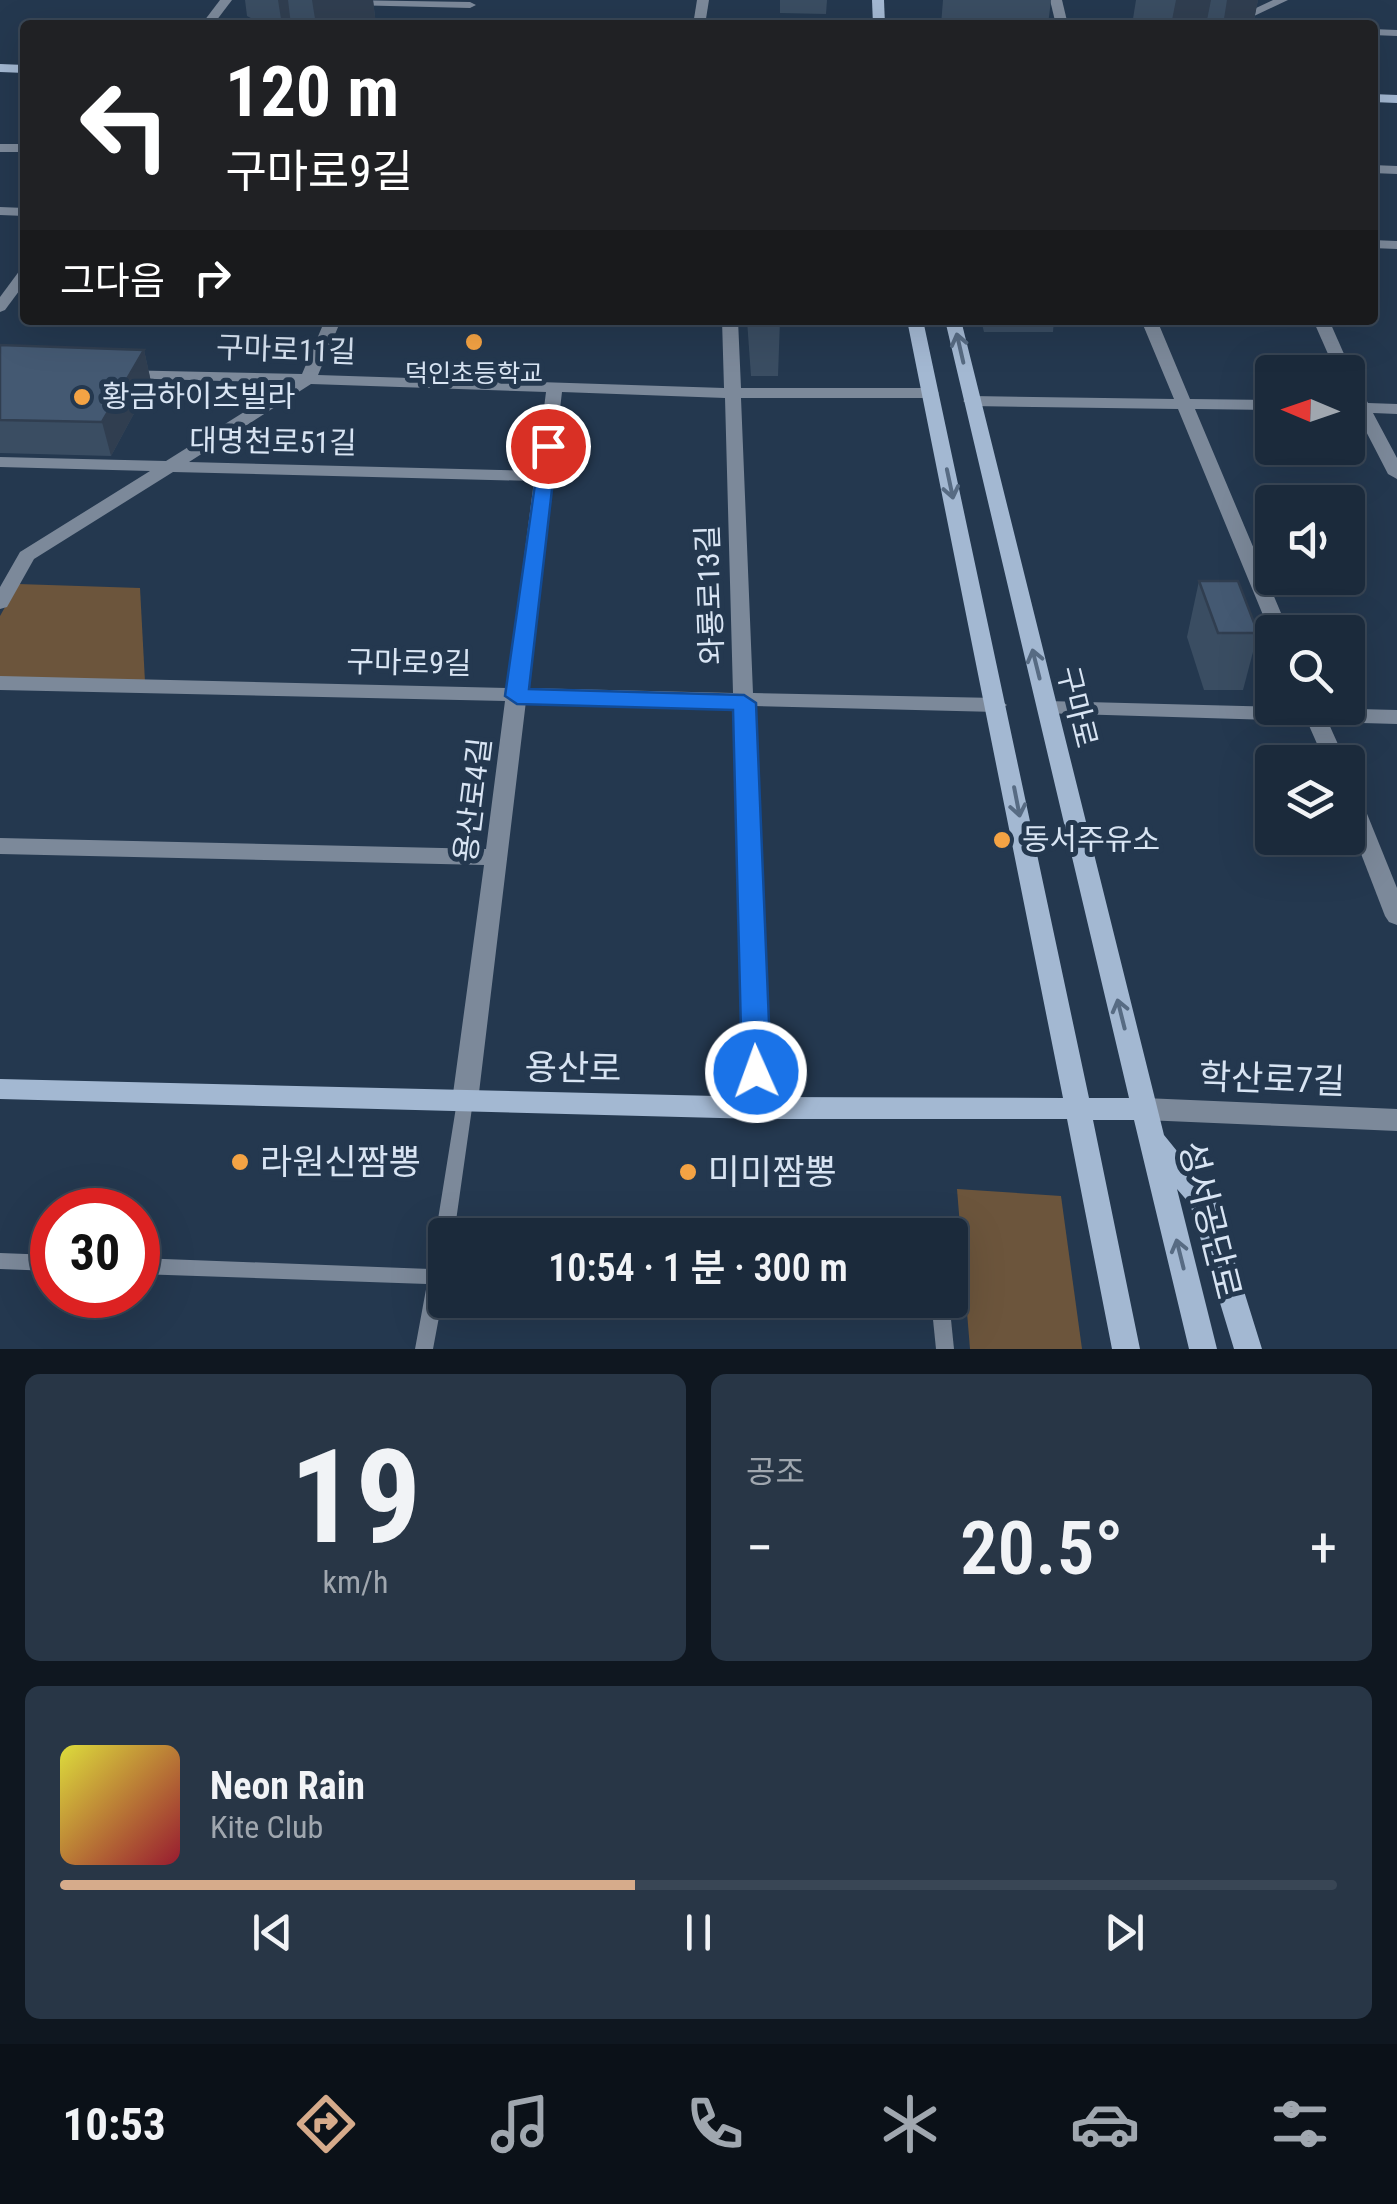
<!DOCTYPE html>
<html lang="ko">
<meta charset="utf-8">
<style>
body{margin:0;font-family:"Roboto Condensed","Noto Sans KR",sans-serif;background:#283646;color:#f1f3f6;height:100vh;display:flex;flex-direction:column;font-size:38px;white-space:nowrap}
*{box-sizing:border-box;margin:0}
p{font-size:32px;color:#a0a7af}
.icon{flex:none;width:55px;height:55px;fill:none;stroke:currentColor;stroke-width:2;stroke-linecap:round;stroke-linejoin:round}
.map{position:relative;height:1349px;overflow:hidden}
.side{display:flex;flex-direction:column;gap:25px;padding:25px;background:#0f1720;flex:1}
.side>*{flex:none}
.banner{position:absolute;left:20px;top:20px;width:1358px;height:305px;border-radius:10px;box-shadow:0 10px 40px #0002,0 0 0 2px #394655;background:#202124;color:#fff;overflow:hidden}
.needle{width:65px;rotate:272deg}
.fabs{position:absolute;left:1255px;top:355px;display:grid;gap:20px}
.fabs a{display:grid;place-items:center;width:110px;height:110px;border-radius:10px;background:#1b2a3b;box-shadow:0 10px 40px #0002,0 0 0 2px #394655;font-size:50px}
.speed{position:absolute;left:30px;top:1188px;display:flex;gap:20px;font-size:50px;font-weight:700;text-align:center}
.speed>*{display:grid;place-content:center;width:130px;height:130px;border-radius:50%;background:#1b2a3b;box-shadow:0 10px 40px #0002,0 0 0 2px #394655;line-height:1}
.speed .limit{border:15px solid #d22;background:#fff;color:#111}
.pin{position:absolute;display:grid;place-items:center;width:85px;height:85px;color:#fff;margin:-42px;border:5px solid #fff;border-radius:50%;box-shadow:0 2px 10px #0007}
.me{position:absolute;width:110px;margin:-55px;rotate:358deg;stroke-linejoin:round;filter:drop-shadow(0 0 8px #0008)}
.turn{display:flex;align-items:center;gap:35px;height:210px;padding:0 40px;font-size:45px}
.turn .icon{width:130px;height:130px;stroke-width:2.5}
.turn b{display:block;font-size:70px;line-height:85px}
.then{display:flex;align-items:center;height:95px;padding:0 40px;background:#0003;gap:20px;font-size:38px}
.big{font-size:75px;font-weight:600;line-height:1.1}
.side .tile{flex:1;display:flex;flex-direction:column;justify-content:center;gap:15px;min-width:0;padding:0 35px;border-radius:15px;background:#283646}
.side .dial{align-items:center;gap:0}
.dial b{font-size:130px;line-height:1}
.song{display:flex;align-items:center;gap:30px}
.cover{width:120px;height:120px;border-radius:15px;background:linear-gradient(135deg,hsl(60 70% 55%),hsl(350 70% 35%))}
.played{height:10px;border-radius:5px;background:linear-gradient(90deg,#d6ab8b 45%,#394655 45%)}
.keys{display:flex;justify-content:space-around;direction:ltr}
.heat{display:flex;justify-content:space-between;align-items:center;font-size:55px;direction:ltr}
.side .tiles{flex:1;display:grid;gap:25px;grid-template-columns:1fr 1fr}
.tile:last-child{grid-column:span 2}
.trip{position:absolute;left:428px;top:1218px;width:540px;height:100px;border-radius:10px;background:#1b2a3b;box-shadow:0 10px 40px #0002,0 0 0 2px #394655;font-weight:600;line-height:100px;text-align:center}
.tabs{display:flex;height:160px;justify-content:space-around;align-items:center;background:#0b1118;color:#a0a7af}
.tabs .icon{width:70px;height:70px}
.tabs .active{color:#d6ab8b}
.tabs b{font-size:45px;color:#f1f3f6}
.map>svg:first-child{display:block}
.green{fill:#6c553c}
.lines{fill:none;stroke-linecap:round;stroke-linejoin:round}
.service{fill:#7c899a;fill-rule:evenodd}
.minor{fill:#7c899a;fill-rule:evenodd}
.tertiary{fill:#7c899a;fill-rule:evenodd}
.secondary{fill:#a3b8d2;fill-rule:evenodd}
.wall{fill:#3a4d62}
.shaded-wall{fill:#303e50}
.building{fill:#445972;stroke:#303e50;stroke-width:2.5}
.oneway{stroke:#576b83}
.route{fill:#1a73e8;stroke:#114b97;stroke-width:2.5}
.poi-dot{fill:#f4a344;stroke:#24384f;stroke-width:4}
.labels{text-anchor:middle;stroke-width:10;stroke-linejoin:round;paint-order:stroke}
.far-poi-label{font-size:25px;fill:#d8e4f3;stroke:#24384f}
.street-label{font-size:30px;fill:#d8e4f3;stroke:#24384f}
.poi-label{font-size:30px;fill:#d8e4f3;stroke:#24384f;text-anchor:start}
.near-street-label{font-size:35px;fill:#d8e4f3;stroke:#24384f}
.near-poi-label{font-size:35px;fill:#d8e4f3;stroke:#24384f;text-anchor:start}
</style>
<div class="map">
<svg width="1397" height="1349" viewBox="0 0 1397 1349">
<rect width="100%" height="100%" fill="#24384f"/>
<!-- green -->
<g class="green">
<path d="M 18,584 L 140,588 L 145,682 L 0,679 L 0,616 Z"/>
<path d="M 957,1189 L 1061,1196 L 1082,1349 L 970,1349 Z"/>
</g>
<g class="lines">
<!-- service -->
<g class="service">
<path d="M 465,1094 L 471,1096 L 473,1101 L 454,1235 L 445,1235 L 445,1285 L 433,1349 L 415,1349 L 427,1284 L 138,1274 L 138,1258 L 430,1269 L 457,1101 L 459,1096 Z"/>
<path d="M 0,1253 L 52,1255 L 52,1271 L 0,1269 Z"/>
<path d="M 931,1300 L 949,1300 L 954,1349 L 936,1349 Z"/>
</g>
<!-- minor -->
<g class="minor">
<path d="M 220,0 L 232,0 L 213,25 L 201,25 Z"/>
<path d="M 345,0 L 470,2 L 476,5 L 470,8 L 349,5 Z"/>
<path d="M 697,0 L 709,0 L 705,25 L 693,25 Z"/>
<path d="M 1050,0 L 1062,0 L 1068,25 L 1056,25 Z"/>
<path d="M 1273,0 L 1288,0 L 1235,25 L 1220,25 Z"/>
<path d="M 1372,29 L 1397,30 L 1397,36 L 1372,35 Z"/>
<rect x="0" y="144" width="25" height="8"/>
<path d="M 1372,165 L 1397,166 L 1397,174 L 1372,173 Z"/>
<path d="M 0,207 L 25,208 L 25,216 L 0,215 Z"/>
<path d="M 1372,240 L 1397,241 L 1397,249 L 1372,248 Z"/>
<path d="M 25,269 L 25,283 L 5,310 L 0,312 L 0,297 L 20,270 Z"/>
<path d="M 325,320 L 341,320 L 318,375 L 724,388 L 722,320 L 738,320 L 741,388 L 931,388 L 939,393 L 931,398 L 741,398 L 753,693 L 997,698 L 1007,705 L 997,712 L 754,706 L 771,1108 L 767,1116 L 758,1119 L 749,1116 L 745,1108 L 734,706 L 526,701 L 478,1101 L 474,1108 L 465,1112 L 456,1108 L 452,1101 L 484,865 L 0,854 L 0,838 L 486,849 L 505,701 L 0,690 L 0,676 L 507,688 L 534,481 L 173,472 L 34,559 L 7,607 L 0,609 L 0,587 L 20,552 L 150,471 L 0,467 L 0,457 L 166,461 L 290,383 L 123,378 L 117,376 L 117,370 L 302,374 ZM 311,384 L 546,392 L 536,471 L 189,462 ZM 562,392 L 725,398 L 733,693 L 527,688 Z"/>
<path d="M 1141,320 L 1157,320 L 1190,399 L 1272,400 L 1272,410 L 1195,409 L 1289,632 L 1272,632 L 1272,635 L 1270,632 L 1178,409 L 971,406 L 963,401 L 971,396 L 1174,399 Z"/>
<path d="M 1313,320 L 1329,320 L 1352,372 L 1350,375 L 1336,372 Z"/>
<path d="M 1348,376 L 1354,378 L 1368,403 L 1397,404 L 1397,414 L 1373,413 L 1397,458 L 1397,479 L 1388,474 L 1356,412 L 1348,412 L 1348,402 L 1351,402 L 1348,396 Z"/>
<path d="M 1047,701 L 1397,710 L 1397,724 L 1328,722 L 1346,762 L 1325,762 L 1307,721 L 1040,713 L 1037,708 Z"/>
<path d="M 1348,787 L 1356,789 L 1359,794 L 1397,888 L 1397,925 L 1389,922 L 1385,916 L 1348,820 Z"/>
</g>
<!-- tertiary -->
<path class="tertiary" d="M 1144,1098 L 1397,1109 L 1397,1131 L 1144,1120 L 1135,1117 L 1131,1109 L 1135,1101 Z"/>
<!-- secondary -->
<g class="secondary">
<path d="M 872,0 L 884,0 L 885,25 L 873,25 Z"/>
<path d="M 0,64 L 25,65 L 25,73 L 0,72 Z"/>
<path d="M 1372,94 L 1397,95 L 1397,103 L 1372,102 Z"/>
<path d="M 907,320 L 923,320 L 1089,1098 L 1129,1098 L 945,320 L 961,320 L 1164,1135 L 1215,1198 L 1262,1349 L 1234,1349 L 1190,1204 L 1177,1189 L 1217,1349 L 1189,1349 L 1134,1120 L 1093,1120 L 1140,1349 L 1112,1349 L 1067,1119 L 758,1119 L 0,1099 L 0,1079 L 758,1097 L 1063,1098 Z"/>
</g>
</g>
<!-- wall -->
<g class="wall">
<path d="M 245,0 L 373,0 L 376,25 L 264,25 L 247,16 Z"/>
<path d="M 780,0 L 827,0 L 826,14 L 780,13 Z"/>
<path d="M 943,0 L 1051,0 L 1048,25 L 941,25 Z"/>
<path d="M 1136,0 L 1258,0 L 1253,25 L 1132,25 Z"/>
<path d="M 747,320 L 780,320 L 778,376 L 751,376 Z"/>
<path d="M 981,320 L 1054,320 L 1053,332 L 984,332 Z"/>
<path d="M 0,345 L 144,350 L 151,382 L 111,456 L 0,453 Z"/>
<path d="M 1199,581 L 1258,633 L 1243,690 L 1204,690 L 1187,637 Z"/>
</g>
<!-- shaded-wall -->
<g class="shaded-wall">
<path d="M 278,0 L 288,0 L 291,25 L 282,25 Z"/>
<path d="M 312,0 L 373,0 L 376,25 L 316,25 Z"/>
<path d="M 1176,0 L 1211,0 L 1206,25 L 1171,25 Z"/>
<path d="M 1227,0 L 1258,0 L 1253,25 L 1223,25 Z"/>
<path d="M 144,350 L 151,382 L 111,456 L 102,422 Z"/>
</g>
<!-- building -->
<g class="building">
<path d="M 0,345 L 144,350 L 102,422 L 0,420 Z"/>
<path d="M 1199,581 L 1238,581 L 1258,633 L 1218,633 Z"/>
</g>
<!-- one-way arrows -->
<defs><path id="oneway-shaft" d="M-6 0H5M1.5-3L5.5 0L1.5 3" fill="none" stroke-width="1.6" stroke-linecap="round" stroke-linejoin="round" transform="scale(2.5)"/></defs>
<g class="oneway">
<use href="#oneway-shaft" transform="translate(960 348) rotate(-103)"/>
<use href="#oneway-shaft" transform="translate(950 484) rotate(78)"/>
<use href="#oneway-shaft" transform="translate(1036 664) rotate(-104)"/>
<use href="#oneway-shaft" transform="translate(1017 802) rotate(79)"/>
<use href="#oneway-shaft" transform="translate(1121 1014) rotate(-104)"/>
<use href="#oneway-shaft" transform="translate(1180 1254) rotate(-104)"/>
</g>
<!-- route -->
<path class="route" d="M 541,442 L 557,446 L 529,689 L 744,695 L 756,703 L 771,1072 L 766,1080 L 746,1080 L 742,1072 L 733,710 L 517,704 L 505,696 Z"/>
<!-- markers -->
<g class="poi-dot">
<circle cx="474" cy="342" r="10"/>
<circle cx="82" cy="397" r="10"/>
<circle cx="1002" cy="840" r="10"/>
<circle cx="240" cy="1162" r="10"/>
<circle cx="688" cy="1172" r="10"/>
</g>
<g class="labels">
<!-- far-poi labels -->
<g class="far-poi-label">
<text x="474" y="382">덕인초등학교</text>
</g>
<!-- street labels -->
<g class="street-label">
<text transform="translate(286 350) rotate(2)" y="10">구마로11길</text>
<text transform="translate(273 442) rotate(1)" y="10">대명천로51길</text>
<text transform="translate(710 595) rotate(-92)" y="10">와룡로13길</text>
<text transform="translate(409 663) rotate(1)" y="10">구마로9길</text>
<text transform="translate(1077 707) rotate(76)" y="10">구마로</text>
<text transform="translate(473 800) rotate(-83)" y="10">용산로4길</text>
</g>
<!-- poi labels -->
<g class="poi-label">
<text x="102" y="407">황금하이츠빌라</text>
<text x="1022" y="850">동서주유소</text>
</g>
<!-- near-street labels -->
<g class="near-street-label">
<text transform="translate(573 1068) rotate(1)" y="12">용산로</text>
<text transform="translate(1272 1079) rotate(2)" y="12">학산로7길</text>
<text transform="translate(1210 1220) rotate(76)" y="12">성서공단로</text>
</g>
<!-- near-poi labels -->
<g class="near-poi-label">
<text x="260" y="1174">라원신짬뽕</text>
<text x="708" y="1184">미미짬뽕</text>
</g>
</g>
</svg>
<div class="fabs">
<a><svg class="needle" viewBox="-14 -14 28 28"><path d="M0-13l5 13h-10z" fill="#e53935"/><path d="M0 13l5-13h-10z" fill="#a0a7af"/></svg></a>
<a><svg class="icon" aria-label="sound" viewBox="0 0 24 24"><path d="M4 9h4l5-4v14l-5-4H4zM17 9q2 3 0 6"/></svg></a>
<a><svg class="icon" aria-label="search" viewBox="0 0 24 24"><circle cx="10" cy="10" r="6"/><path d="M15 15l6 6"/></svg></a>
<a><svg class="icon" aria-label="layers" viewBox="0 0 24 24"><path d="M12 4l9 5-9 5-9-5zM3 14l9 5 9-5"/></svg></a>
</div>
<div class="speed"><div class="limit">30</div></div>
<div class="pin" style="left:548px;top:446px;background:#d93025"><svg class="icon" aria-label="arrive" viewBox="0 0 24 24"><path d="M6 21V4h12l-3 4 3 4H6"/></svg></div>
<svg class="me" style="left:756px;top:1072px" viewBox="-20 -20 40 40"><circle r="17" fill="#1a73e8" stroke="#fff" stroke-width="3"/><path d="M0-11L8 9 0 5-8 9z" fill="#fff"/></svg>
<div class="trip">10:54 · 1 분 · 300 m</div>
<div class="banner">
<div class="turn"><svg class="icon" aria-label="left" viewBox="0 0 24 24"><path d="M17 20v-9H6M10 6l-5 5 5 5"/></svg><div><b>120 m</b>구마로9길</div></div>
<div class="then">그다음<svg class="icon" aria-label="right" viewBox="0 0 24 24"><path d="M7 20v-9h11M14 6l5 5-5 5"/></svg></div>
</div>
</div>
<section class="side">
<div class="tiles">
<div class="tile dial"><b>19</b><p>km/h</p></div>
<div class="tile"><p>공조</p>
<div class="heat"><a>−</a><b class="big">20.5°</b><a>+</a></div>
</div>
<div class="tile">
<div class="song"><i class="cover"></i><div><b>Neon Rain</b><p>Kite Club</p></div></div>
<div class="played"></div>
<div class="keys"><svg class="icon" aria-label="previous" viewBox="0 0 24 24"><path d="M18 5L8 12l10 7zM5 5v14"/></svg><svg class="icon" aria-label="pause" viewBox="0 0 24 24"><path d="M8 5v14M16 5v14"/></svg><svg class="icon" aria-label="next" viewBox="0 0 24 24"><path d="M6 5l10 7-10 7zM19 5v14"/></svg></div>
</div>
</div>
</section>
<nav class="tabs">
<b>10:53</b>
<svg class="icon active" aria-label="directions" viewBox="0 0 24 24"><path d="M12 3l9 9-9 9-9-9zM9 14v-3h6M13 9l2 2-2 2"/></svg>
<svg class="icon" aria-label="music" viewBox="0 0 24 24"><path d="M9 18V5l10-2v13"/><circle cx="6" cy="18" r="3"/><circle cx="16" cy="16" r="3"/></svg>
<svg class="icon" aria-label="phone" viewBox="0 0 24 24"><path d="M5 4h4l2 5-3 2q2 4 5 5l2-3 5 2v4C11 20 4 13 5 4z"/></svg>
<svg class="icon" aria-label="climate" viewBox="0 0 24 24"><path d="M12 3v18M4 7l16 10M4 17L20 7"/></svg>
<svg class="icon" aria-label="car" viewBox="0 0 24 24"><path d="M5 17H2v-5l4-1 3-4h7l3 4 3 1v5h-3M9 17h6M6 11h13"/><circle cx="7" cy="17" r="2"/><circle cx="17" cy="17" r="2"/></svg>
<svg class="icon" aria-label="filters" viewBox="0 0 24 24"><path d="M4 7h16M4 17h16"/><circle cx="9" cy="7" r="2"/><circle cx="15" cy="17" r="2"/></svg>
</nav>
